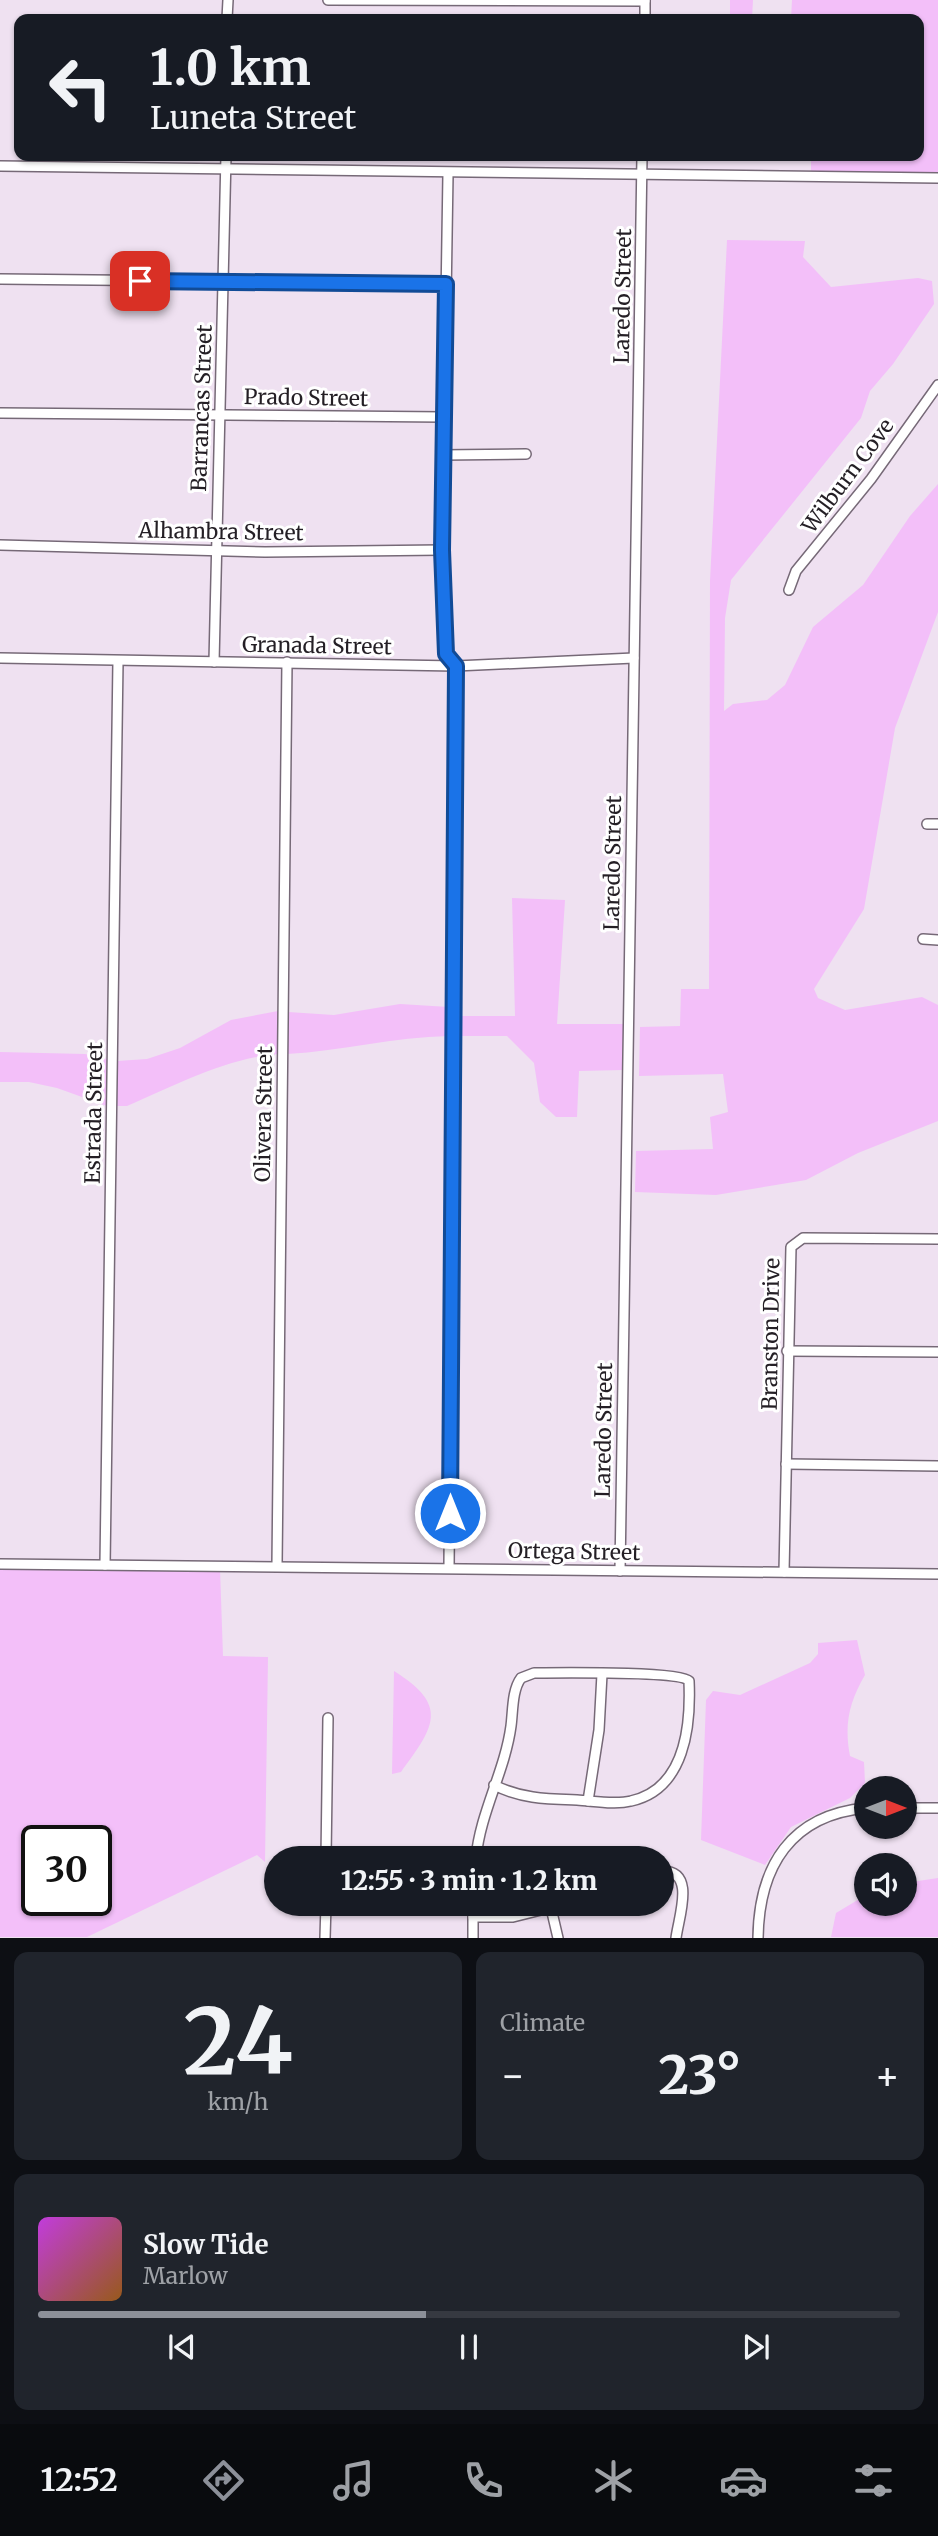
<!DOCTYPE html>
<meta charset="utf-8">
<style>
body{margin:0;font-family:Merriweather,serif;background:#20242c;color:#f1f3f6;height:100vh;display:flex;flex-direction:column;font-size:26px;white-space:nowrap}
*{box-sizing:border-box;margin:0}
p{font-size:23px;color:#9ea1a6}
.icon{flex:none;width:38px;height:38px;fill:none;stroke:currentColor;stroke-width:2;stroke-linecap:round;stroke-linejoin:round}
.map{position:relative;height:1938px;overflow:hidden}
.sheet{display:flex;flex-direction:column;gap:14px;padding:14px;background:#0d0f14;flex:1}
.sheet>*{flex:none}
.banner{position:absolute;left:14px;top:14px;width:910px;height:147px;border-radius:14px;box-shadow:0 2px 5px #0004;background:#171b24;color:#f1f3f6;overflow:hidden}
.needle{width:46px;rotate:90deg}
.fabs{position:absolute;left:854px;top:1776px;display:grid;gap:14px}
.fabs a{display:grid;place-items:center;width:63px;height:63px;border-radius:50%;background:#171b24;box-shadow:0 2px 5px #0004;font-size:35px}
.speed{position:absolute;left:21px;top:1825px;display:flex;gap:14px;font-size:35px;font-weight:700;text-align:center}
.speed>*{display:grid;place-content:center;width:91px;height:91px;border-radius:50%;background:#171b24;box-shadow:0 2px 5px #0004;line-height:1}
.speed .limit{border:4px solid #111;border-radius:10px;background:#fff;color:#111}
.pin{position:absolute;display:grid;place-items:center;width:60px;height:60px;color:#fff;margin:-30px;border-radius:14px;box-shadow:0 4px 10px #0006}
.me{position:absolute;width:77px;margin:-38px;rotate:0deg;stroke-linejoin:round;filter:drop-shadow(0 0 5px #0008)}
.turn{display:flex;align-items:center;gap:24px;height:147px;padding:0 21px;font-size:32px}
.turn .icon{width:91px;height:91px;stroke-width:2.5}
.turn b{display:block;font-size:49px;line-height:60px}
.big{font-size:52px;font-weight:800;line-height:1.1}
.sheet .tile{flex:1;display:flex;flex-direction:column;justify-content:center;gap:10px;min-width:0;padding:0 24px;border-radius:14px;background:#20242c}
.sheet .dial{align-items:center;gap:0}
.dial b{font-size:91px;line-height:1}
.song{display:flex;align-items:center;gap:21px}
.cover{width:84px;height:84px;border-radius:10px;background:linear-gradient(135deg,hsl(290 70% 55%),hsl(30 70% 35%))}
.played{height:7px;border-radius:4px;background:linear-gradient(90deg,#8c9099 45%,#363941 45%)}
.keys{display:flex;justify-content:space-around;direction:ltr}
.heat{display:flex;justify-content:space-between;align-items:center;font-size:38px;direction:ltr}
.sheet .tiles{flex:1;display:grid;gap:14px;grid-template-columns:1fr 1fr}
.tile:last-child{grid-column:span 2}
.trip{position:absolute;left:264px;top:1846px;width:410px;height:70px;border-radius:35px;background:#171b24;box-shadow:0 2px 5px #0004;font-weight:800;line-height:70px;text-align:center}
.tabs{display:flex;height:112px;justify-content:space-around;align-items:center;background:#090b0e;color:#9ea1a6}
.tabs .icon{width:49px;height:49px}
.tabs .current{color:#8c9099}
.tabs b{font-size:32px;color:#f1f3f6}
.map>svg:first-child{display:block}
.green{fill:#f3bff9;fill-rule:evenodd}
.lines{fill:none;stroke-linecap:round;stroke-linejoin:round}
.minor-casing{stroke:#766977;stroke-width:12}
.minor{stroke:#fff;stroke-width:9}
.route-casing{stroke:#114b97;stroke-width:18}
.route{stroke:#1a73e8;stroke-width:12}
.labels{text-anchor:middle;stroke-width:6;stroke-linejoin:round;paint-order:stroke}
.street-label{font-size:21px;fill:#241f25;stroke:#fff}
</style>
<div class="map">
<svg width="938" height="1938" viewBox="0 0 938 1938">
<rect width="100%" height="100%" fill="#efe1f1"/>
<!-- green -->
<g class="green">
<path d="M 730,0 L 753,0 L 752,19 L 730,19 Z"/>
<path d="M 792,0 L 938,0 L 938,174 L 811,172 L 811,156 L 919,156 L 919,19 L 791,19 Z"/>
<path d="M 727,240 L 805,241 L 803,257 L 831,287 L 918,278 L 932,281 L 934,304 L 893,364 L 870,391 L 861,418 L 731,580 L 725,618 L 724,711 L 733,704 L 767,700 L 785,685 L 813,627 L 863,585 L 910,516 L 938,484 L 938,612 L 895,728 L 864,909 L 814,989 L 818,998 L 845,1010 L 922,997 L 938,1005 L 938,1121 L 858,1153 L 806,1180 L 716,1195 L 635,1192 L 636,1151 L 713,1149 L 710,1117 L 728,1112 L 723,1074 L 639,1076 L 640,1027 L 680,1026 L 681,989 L 709,989 L 710,581 Z"/>
<path d="M 512,898 L 565,900 L 557,1024 L 623,1024 L 623,1070 L 579,1071 L 577,1117 L 556,1117 L 540,1102 L 534,1063 L 507,1036 L 458,1036 L 458,1016 L 515,1016 Z"/>
<path d="M 400,1004 L 449,1007 L 449,1036 C 394,1037 342,1051 287,1054 L 288,1012 L 334,1015 Z"/>
<path d="M 278,1011 L 278,1054 C 226,1058 174,1086 127,1106 L 116,1106 L 117,1061 L 147,1059 L 180,1048 L 231,1020 Z"/>
<path d="M 0,1052 L 85,1054 L 107,1059 L 107,1106 L 57,1088 L 29,1082 L 0,1082 Z"/>
<path d="M 0,1568 L 220,1569 L 223,1656 L 268,1657 L 265,1862 L 257,1855 L 87,1937 L 0,1937 ZM 37,1841 L 96,1841 L 96,1900 L 37,1900 Z"/>
<path d="M 857,1640 L 865,1675 C 849,1702 844,1725 850,1756 L 864,1762 L 865,1783 L 850,1798 L 791,1827 L 765,1865 L 701,1840 L 706,1700 L 713,1691 L 740,1695 L 810,1663 L 818,1654 L 818,1643 Z"/>
<path d="M 394,1671 C 450,1706 434,1727 401,1772 L 392,1774 Z"/>
<path d="M 938,1878 L 938,1937 L 831,1937 L 836,1913 L 866,1895 L 866,1904 L 905,1904 L 905,1883 Z"/>
</g>
<g class="lines">
<defs>
<g id="minor">
<path d="M 328,0 L 645,1"/>
<path d="M 227,19 L 228,0"/>
<path d="M 645,19 L 645,0"/>
<path d="M 0,166 L 938,178"/>
<path d="M 448,174 L 442,550 L 446,654 L 456,666 L 449,1568"/>
<path d="M 0,279 L 446,284"/>
<path d="M 0,413 L 443,417"/>
<path d="M 442,455 L 526,454"/>
<path d="M 0,545 L 265,552 L 442,550"/>
<path d="M 789,590 L 796,571 L 871,479 L 938,385"/>
<path d="M 0,658 L 456,666 L 634,658"/>
<path d="M 214,662 L 226,156"/>
<path d="M 927,824 L 938,824"/>
<path d="M 923,939 L 938,940"/>
<path d="M 787,1351 L 938,1352"/>
<path d="M 786,1464 L 938,1466"/>
<path d="M 0,1564 L 938,1574"/>
<path d="M 105,1565 L 118,661"/>
<path d="M 277,1565 L 287,662"/>
<path d="M 620,1571 L 642,156"/>
<path d="M 784,1572 L 791,1247 L 803,1238 L 938,1239"/>
<path d="M 588,1801 L 599,1730 L 602,1674"/>
<path d="M 905,1808 L 938,1808"/>
<path d="M 326,1858 L 328,1718"/>
<path d="M 476,1858 C 480,1813 505,1771 511,1726 C 513,1711 512,1690 521,1678 L 534,1673 C 556,1673 680,1671 689,1681 C 691,1726 685,1789 631,1801 C 615,1805 594,1801 577,1800 C 547,1799 522,1799 494,1785"/>
<path d="M 662,1871 C 696,1871 679,1915 676,1938"/>
<path d="M 473,1904 L 473,1938"/>
<path d="M 551,1908 L 558,1938"/>
<path d="M 473,1917 L 513,1917 L 565,1904"/>
<path d="M 325,1938 L 326,1904"/>
<path d="M 758,1938 C 759,1866 791,1815 866,1808"/>
</g>
</defs>
<!-- minor casing -->
<use href="#minor" class="minor-casing"/>
<!-- minor -->
<use href="#minor" class="minor"/>
</g>
<g class="lines">
<defs>
<path id="route" d="M 140,281 L 446,284 L 442,550 L 446,654 L 456,666 L 450,1513"/>
</defs>
<!-- route casing -->
<use href="#route" class="route-casing"/>
<!-- route -->
<use href="#route" class="route"/>
</g>
<g class="labels">
<!-- street labels -->
<g class="street-label">
<text transform="translate(623 296) rotate(-89)" y="7">Laredo Street</text>
<text transform="translate(306 398) rotate(1)" y="7">Prado Street</text>
<text transform="translate(202 408) rotate(-88)" y="7">Barrancas Street</text>
<text transform="translate(848 476) rotate(-53)" y="7">Wilburn Cove</text>
<text transform="translate(221 532) rotate(1)" y="7">Alhambra Street</text>
<text transform="translate(317 646) rotate(1)" y="7">Granada Street</text>
<text transform="translate(613 863) rotate(-89)" y="7">Laredo Street</text>
<text transform="translate(94 1113) rotate(-89)" y="7">Estrada Street</text>
<text transform="translate(264 1114) rotate(-89)" y="7">Olivera Street</text>
<text transform="translate(771 1334) rotate(-89)" y="7">Branston Drive</text>
<text transform="translate(604 1430) rotate(-89)" y="7">Laredo Street</text>
<text transform="translate(574 1552) rotate(1)" y="7">Ortega Street</text>
</g>
</g>
</svg>
<div class="fabs">
<a><svg class="needle" viewBox="-14 -14 28 28"><path d="M0-13l5 13h-10z" fill="#e53935"/><path d="M0 13l5-13h-10z" fill="#9ea1a6"/></svg></a>
<a><svg class="icon" aria-label="sound" viewBox="0 0 24 24"><path d="M4 9h4l5-4v14l-5-4H4zM17 9q2 3 0 6"/></svg></a>
</div>
<div class="speed"><div class="limit">30</div></div>
<div class="pin" style="left:140px;top:281px;background:#d93025"><svg class="icon" aria-label="arrive" viewBox="0 0 24 24"><path d="M6 21V4h12l-3 4 3 4H6"/></svg></div>
<svg class="me" style="left:450px;top:1513px" viewBox="-20 -20 40 40"><circle r="17" fill="#1a73e8" stroke="#fff" stroke-width="3"/><path d="M0-11L8 9 0 5-8 9z" fill="#fff"/></svg>
<div class="trip">12:55 · 3 min · 1.2 km</div>
<div class="banner">
<div class="turn"><svg class="icon" aria-label="left" viewBox="0 0 24 24"><path d="M17 20v-9H6M10 6l-5 5 5 5"/></svg><div><b>1.0 km</b>Luneta Street</div></div>
</div>
</div>
<section class="sheet">
<div class="tiles">
<div class="tile dial"><b>24</b><p>km/h</p></div>
<div class="tile"><p>Climate</p>
<div class="heat"><a>−</a><b class="big">23°</b><a>+</a></div>
</div>
<div class="tile">
<div class="song"><i class="cover"></i><div><b>Slow Tide</b><p>Marlow</p></div></div>
<div class="played"></div>
<div class="keys"><svg class="icon" aria-label="previous" viewBox="0 0 24 24"><path d="M18 5L8 12l10 7zM5 5v14"/></svg><svg class="icon" aria-label="pause" viewBox="0 0 24 24"><path d="M8 5v14M16 5v14"/></svg><svg class="icon" aria-label="next" viewBox="0 0 24 24"><path d="M6 5l10 7-10 7zM19 5v14"/></svg></div>
</div>
</div>
</section>
<nav class="tabs">
<b>12:52</b>
<svg class="icon current" aria-label="directions" viewBox="0 0 24 24"><path d="M12 3l9 9-9 9-9-9zM9 14v-3h6M13 9l2 2-2 2"/></svg>
<svg class="icon" aria-label="music" viewBox="0 0 24 24"><path d="M9 18V5l10-2v13"/><circle cx="6" cy="18" r="3"/><circle cx="16" cy="16" r="3"/></svg>
<svg class="icon" aria-label="phone" viewBox="0 0 24 24"><path d="M5 4h4l2 5-3 2q2 4 5 5l2-3 5 2v4C11 20 4 13 5 4z"/></svg>
<svg class="icon" aria-label="climate" viewBox="0 0 24 24"><path d="M12 3v18M4 7l16 10M4 17L20 7"/></svg>
<svg class="icon" aria-label="car" viewBox="0 0 24 24"><path d="M5 17H2v-5l4-1 3-4h7l3 4 3 1v5h-3M9 17h6M6 11h13"/><circle cx="7" cy="17" r="2"/><circle cx="17" cy="17" r="2"/></svg>
<svg class="icon" aria-label="filters" viewBox="0 0 24 24"><path d="M4 7h16M4 17h16"/><circle cx="9" cy="7" r="2"/><circle cx="15" cy="17" r="2"/></svg>
</nav>
